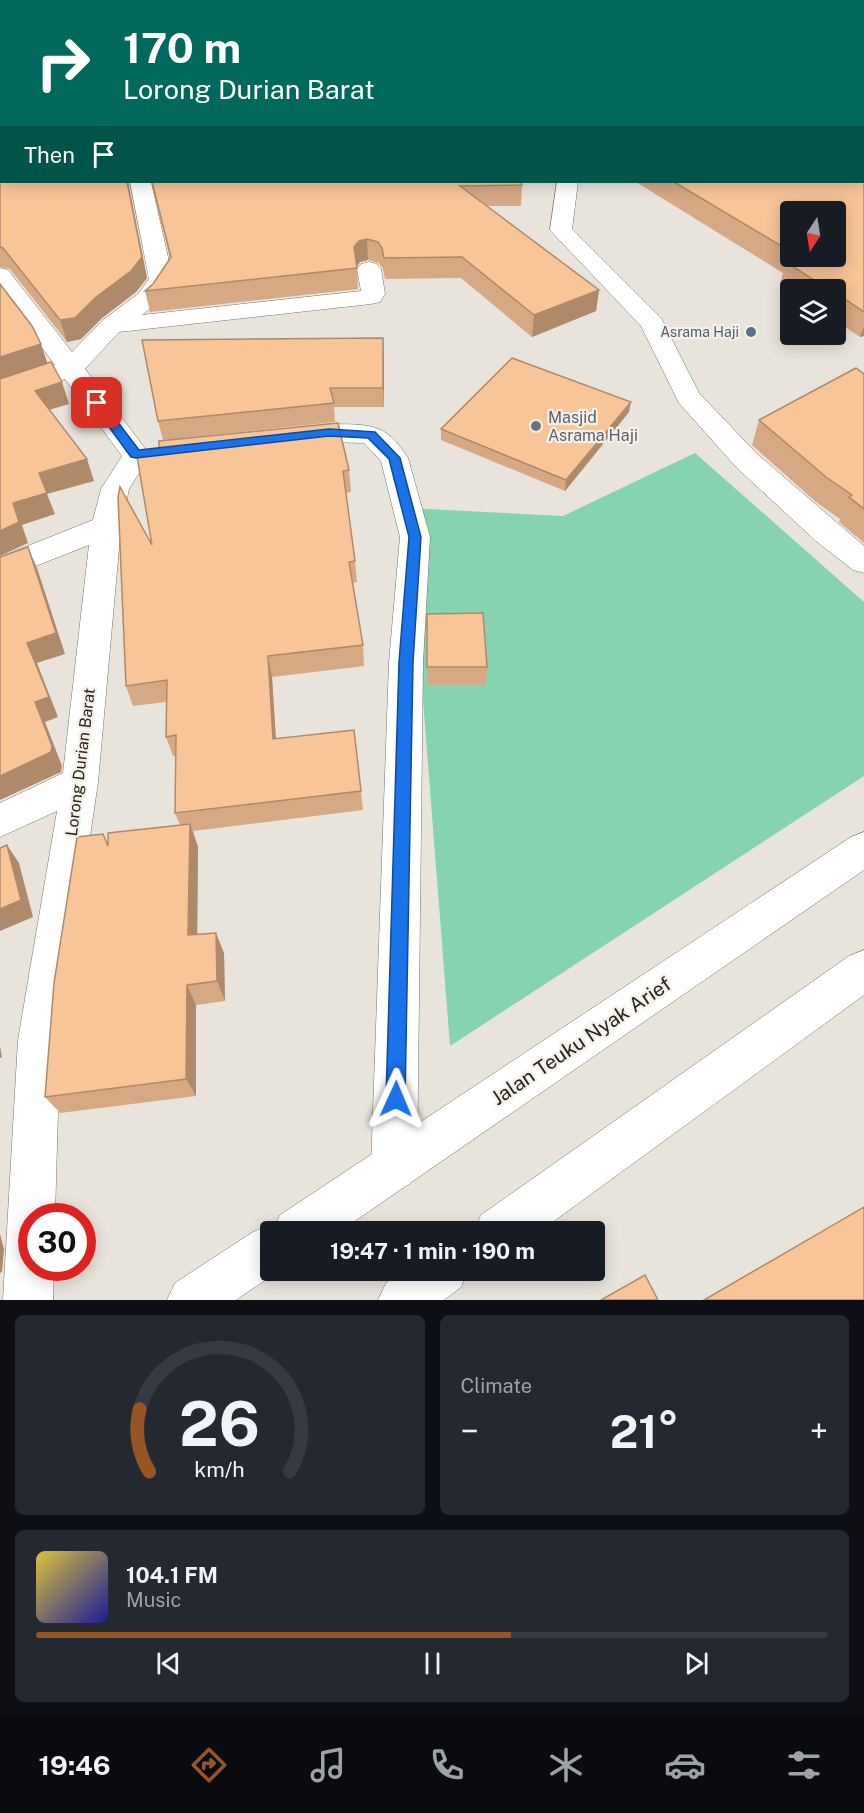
<!DOCTYPE html>
<meta charset="utf-8">
<style>
body{margin:0;font-family:"Public Sans",sans-serif;background:#242831;color:#f1f3f6;height:100vh;display:flex;flex-direction:column;font-size:22px;white-space:nowrap}
*{box-sizing:border-box;margin:0}
p{font-size:20px;color:#9ea1a6}
.icon{flex:none;width:33px;height:33px;fill:none;stroke:currentColor;stroke-width:2;stroke-linecap:round;stroke-linejoin:round}
.map{position:relative;height:1300px;overflow:hidden}
.sheet{display:flex;flex-direction:column;gap:15px;padding:15px;background:#0d0f14;flex:1}
.sheet>*{flex:none}
.banner{position:absolute;left:0px;top:0px;width:864px;height:183px;box-shadow:0 3px 15px #0003;background:#00695c;color:#fff;overflow:hidden}
.needle{width:39px;rotate:192deg}
.fabs{position:absolute;left:780px;top:201px;display:grid;gap:12px}
.fabs a{display:grid;place-items:center;width:66px;height:66px;border-radius:6px;background:#171b24;box-shadow:0 3px 15px #0003;font-size:30px}
.speed{position:absolute;left:18px;top:1203px;display:flex;gap:12px;font-size:30px;font-weight:700;text-align:center}
.speed>*{display:grid;place-content:center;width:78px;height:78px;border-radius:50%;background:#171b24;box-shadow:0 3px 15px #0003;line-height:1}
.speed .limit{border:9px solid #d22;background:#fff;color:#111}
.pin{position:absolute;display:grid;place-items:center;width:51px;height:51px;color:#fff;margin:-26px;border-radius:12px;box-shadow:0 3px 9px #0006}
.me{position:absolute;width:66px;margin:-33px;rotate:1deg;stroke-linejoin:round;filter:drop-shadow(0 0 4px #0008)}
.turn{display:flex;align-items:center;gap:21px;height:126px;padding:0 24px;font-size:27px}
.turn .icon{width:78px;height:78px;stroke-width:2.5}
.turn b{display:block;font-size:42px;line-height:51px}
.then{display:flex;align-items:center;height:57px;padding:0 24px;background:#0003;gap:12px;font-size:22px}
.big{font-size:45px;font-weight:700;line-height:1.1}
.sheet .tile{flex:1;display:flex;flex-direction:column;justify-content:center;gap:9px;min-width:0;padding:0 21px;border-radius:9px;background:#242831}
.sheet .dial{align-items:center;gap:0}
.dial svg{height:156px;overflow:visible;fill:none;stroke:#363941;stroke-width:7;stroke-linecap:round;text-anchor:middle}
.dial text{fill:#f1f3f6;stroke:none}
.song{display:flex;align-items:center;gap:18px}
.cover{width:72px;height:72px;border-radius:9px;background:linear-gradient(135deg,hsl(50 70% 55%),hsl(240 70% 35%))}
.played{height:6px;border-radius:3px;background:linear-gradient(90deg,#985524 60%,#363941 60%)}
.keys{display:flex;justify-content:space-around;direction:ltr}
.heat{display:flex;justify-content:space-between;align-items:center;font-size:33px;direction:ltr}
.sheet .tiles{flex:1;display:grid;gap:15px;grid-template-columns:1fr 1fr}
.tile:last-child{grid-column:span 2}
.trip{position:absolute;left:260px;top:1221px;width:345px;height:60px;border-radius:6px;background:#171b24;box-shadow:0 3px 15px #0003;font-weight:700;line-height:60px;text-align:center}
.tabs{display:flex;height:96px;justify-content:space-around;align-items:center;background:#090b0e;color:#9ea1a6}
.tabs .icon{width:42px;height:42px}
.tabs .on{color:#985524}
.tabs b{font-size:27px;color:#f1f3f6}
.map>svg:first-child{display:block}
.green{fill:#85d3af}
.lines{fill:none;stroke-linecap:round;stroke-linejoin:round}
.minor-casing{stroke:#78736b;stroke-width:1}
.highway-casing{stroke:#78736b;stroke-width:1}
.minor{fill:#fff;fill-rule:evenodd}
.highway{fill:#fff;fill-rule:evenodd}
.wall{fill:#d5a983;fill-rule:evenodd}
.shaded-wall{fill:#ae8a6a}
.building{fill:#f8c598;stroke:#ae8a6a;stroke-width:1.5}
.route{fill:#1a73e8;stroke:#114b97;stroke-width:1.5}
.service-dot{fill:#5c6f8a;stroke:#f6f1e8;stroke-width:2}
.worship-dot{fill:#6b7280;stroke:#f6f1e8;stroke-width:2}
.labels{text-anchor:middle;stroke-width:4.5;stroke-linejoin:round;paint-order:stroke}
.far-service-label{font-size:14px;fill:#4e5e75;stroke:#f6f1e8;text-anchor:end}
.worship-label{font-size:16px;fill:#5b616d;stroke:#f6f1e8;text-anchor:start}
.street-label{font-size:16px;fill:#252320;stroke:#f6f1e8}
.near-street-label{font-size:20px;fill:#252320;stroke:#f6f1e8}
</style>
<div class="map">
<svg width="864" height="1300" viewBox="0 0 864 1300">
<rect width="100%" height="100%" fill="#e9e4db"/>
<!-- green -->
<path class="green" d="M 695,453 L 864,602 L 864,776 L 450,1046 L 408,508 L 563,516 Z"/>
<g class="lines">
<defs>
<g id="minor">
<rect x="476" y="0" width="16" height="2"/>
<path d="M 130,182 L 151,182 L 173,279 L 156,304 L 142,315 L 361,291 L 357,269 L 361,264 L 369,262 L 377,264 L 381,269 L 385,294 L 380,302 L 371,304 L 119,332 L 85,369 L 150,455 L 129,489 L 121,526 L 98,782 L 60,1040 L 55,1216 L 32,1216 L 32,1268 L 54,1268 L 53,1300 L 3,1300 L 18,1040 L 57,811 L 0,837 L 0,803 L 63,773 L 89,545 L 0,580 L 0,557 L 93,520 L 101,489 L 122,456 L 65,379 L 0,401 L 0,384 L 55,365 L 0,291 L 0,268 L 8,270 L 72,352 L 103,320 L 138,294 L 149,279 Z"/>
<path d="M 557,182 L 578,182 L 572,229 L 661,318 L 699,393 L 757,454 L 864,546 L 864,573 L 853,570 L 816,541 L 737,468 L 679,403 L 641,326 L 550,230 Z"/>
<path d="M 329,424 C 368,425 385,421 408,458 L 430,537 L 423,662 L 417,1168 L 410,1184 L 394,1191 L 378,1184 L 371,1168 L 389,662 L 400,537 L 381,461 L 364,443 L 329,442 L 295,446 L 285,443 L 281,437 L 285,431 Z"/>
</g>
<g id="highway">
<path d="M 864,832 L 864,870 L 339,1232 L 270,1232 L 270,1270 L 280,1270 L 236,1300 L 167,1300 L 175,1283 L 253,1232 L 270,1225 L 275,1227 L 280,1215 L 851,837 Z"/>
<path d="M 864,950 L 864,995 L 539,1232 L 474,1232 L 481,1215 L 849,956 Z"/>
<path d="M 402,1270 L 468,1270 L 461,1287 L 444,1300 L 378,1300 L 386,1283 Z"/>
</g>
</defs>
<!-- minor casing -->
<use href="#minor" class="minor-casing"/>
<!-- highway casing -->
<use href="#highway" class="highway-casing"/>
<!-- minor -->
<use href="#minor" class="minor"/>
<!-- highway -->
<use href="#highway" class="highway"/>
</g>
<!-- wall -->
<g class="wall">
<path d="M 0,0 L 420,0 L 420,2 L 2,2 L 128,182 L 147,278 L 136,292 L 102,318 L 81,339 L 67,342 L 10,269 L 0,267 Z"/>
<path d="M 495,0 L 864,0 L 864,336 L 860,337 L 836,321 L 836,290 L 790,290 L 790,292 L 780,285 L 783,273 L 636,182 L 862,182 L 862,2 L 498,2 ZM 790,212 L 836,256 L 790,256 Z"/>
<path d="M 151,182 L 521,182 L 522,185 L 521,206 L 487,206 L 599,290 L 596,311 L 532,337 L 461,278 L 385,279 L 383,269 L 379,263 L 368,260 L 360,262 L 357,266 L 358,289 L 150,312 L 145,291 L 153,284 L 170,258 Z"/>
<path d="M 384,357 L 384,407 L 334,407 L 335,422 L 163,440 L 158,421 Z"/>
<path d="M 864,374 L 864,543 L 839,522 L 840,519 L 816,502 L 752,445 L 759,420 Z"/>
<path d="M 629,412 L 565,491 L 441,440 L 441,429 Z"/>
<path d="M 137,457 L 349,470 L 351,492 L 346,493 L 355,561 L 357,582 L 352,583 L 363,645 L 364,666 L 272,677 L 276,739 L 354,730 L 363,810 L 193,831 L 198,847 L 197,934 L 224,953 L 225,1001 L 196,1005 L 196,1096 L 60,1113 L 45,1097 L 108,844 L 180,825 L 175,813 L 176,756 L 173,756 L 166,737 L 166,702 L 133,706 L 126,686 L 152,545 Z"/>
<path d="M 427,614 L 487,667 L 486,685 L 427,685 Z"/>
</g>
<!-- shaded-wall -->
<g class="shaded-wall">
<path d="M 127,182 L 129,182 L 128,182 L 147,278 L 136,292 L 102,318 L 81,339 L 67,342 L 60,320 L 96,297 Z"/>
<path d="M 367,239 L 368,260 L 360,262 L 355,268 L 354,247 L 359,241 Z"/>
<path d="M 599,290 L 596,311 L 532,337 L 534,315 Z"/>
<path d="M 864,326 L 864,336 L 860,337 Z"/>
<path d="M 383,338 L 384,357 L 384,407 L 383,388 Z"/>
<path d="M 41,344 L 48,365 L 0,382 L 0,357 Z"/>
<path d="M 62,382 L 69,404 L 42,412 L 35,391 Z"/>
<path d="M 631,402 L 629,412 L 565,491 L 566,480 Z"/>
<path d="M 87,459 L 94,481 L 47,494 L 55,514 L 22,525 L 28,543 L 0,556 L 0,531 L 13,503 L 39,473 Z"/>
<path d="M 28,547 L 37,568 L 65,654 L 37,663 L 58,717 L 45,722 L 62,766 L 61,772 L 0,800 L 0,776 L 35,702 L 27,643 Z"/>
<path d="M 268,656 L 272,677 L 277,759 L 273,739 Z"/>
<path d="M 190,824 L 198,847 L 197,956 L 188,935 Z"/>
<path d="M 7,845 L 19,863 L 33,917 L 0,931 L 0,909 Z"/>
<path d="M 216,933 L 224,953 L 225,1001 L 217,981 Z"/>
<path d="M 187,985 L 196,1005 L 196,1096 L 186,1079 Z"/>
<path d="M 0,1046 L 2,1057 L 0,1058 Z"/>
<path d="M 0,1234 L 4,1249 L 2,1272 L 0,1273 Z"/>
</g>
<!-- building -->
<g class="building">
<path d="M 0,0 L 419,0 L 419,2 L 2,2 L 2,182 L 127,182 L 142,257 L 131,271 L 96,297 L 75,318 L 60,320 L 3,248 L 0,247 Z"/>
<path d="M 527,0 L 864,0 L 864,312 L 836,293 L 836,290 L 829,290 L 786,262 L 800,256 L 836,256 L 836,212 L 790,212 L 790,251 L 674,182 L 862,182 L 862,2 L 530,2 Z"/>
<path d="M 152,182 L 521,182 L 522,185 L 460,186 L 599,290 L 534,315 L 462,257 L 384,258 L 382,248 L 378,242 L 367,239 L 359,241 L 354,247 L 357,268 L 145,291 L 153,284 L 171,257 Z"/>
<path d="M 0,284 L 32,326 L 41,344 L 0,357 Z"/>
<path d="M 383,338 L 383,388 L 330,388 L 334,403 L 158,421 L 142,340 Z"/>
<path d="M 512,358 L 631,402 L 566,480 L 441,429 Z"/>
<path d="M 51,362 L 62,382 L 35,391 L 87,459 L 39,473 L 47,493 L 13,503 L 19,522 L 0,531 L 0,379 Z"/>
<path d="M 856,368 L 864,374 L 864,509 L 849,497 L 852,495 L 826,477 L 759,420 Z"/>
<path d="M 338,423 L 349,470 L 343,471 L 355,561 L 349,562 L 363,645 L 268,656 L 273,739 L 354,730 L 361,791 L 175,813 L 176,735 L 166,737 L 167,680 L 126,686 L 118,497 L 120,487 L 152,545 L 137,457 L 159,454 L 159,441 Z"/>
<path d="M 28,547 L 56,633 L 27,643 L 49,697 L 35,702 L 52,746 L 51,752 L 0,776 L 0,557 Z"/>
<path d="M 483,613 L 487,667 L 427,667 L 427,614 Z"/>
<path d="M 190,824 L 188,935 L 216,933 L 217,981 L 187,985 L 186,1079 L 45,1097 L 54,983 L 77,837 L 103,834 L 108,846 L 108,833 Z"/>
<path d="M 7,845 L 21,900 L 0,909 L 0,848 Z"/>
<path d="M 864,1207 L 864,1300 L 704,1300 Z"/>
<path d="M 645,1275 L 658,1300 L 601,1300 Z"/>
</g>
<!-- route -->
<path class="route" d="M 97,399 L 101,400 L 139,450 L 329,429 L 375,432 L 400,458 L 421,537 L 413,662 L 405,1099 L 402,1106 L 396,1109 L 389,1106 L 386,1099 L 399,662 L 409,537 L 389,459 L 368,438 L 329,436 L 136,458 L 131,457 L 93,405 L 91,403 Z"/>
<!-- markers -->
<circle class="service-dot" cx="751" cy="332" r="6"/>
<circle class="worship-dot" cx="536" cy="426" r="6"/>
<g class="labels">
<!-- far-service labels -->
<g class="far-service-label">
<text x="739" y="337">Asrama Haji</text>
</g>
<!-- worship labels -->
<g class="worship-label">
<text x="548" y="423">Masjid<tspan x="548" dy="18">Asrama Haji</tspan></text>
</g>
<!-- street labels -->
<g class="street-label">
<text transform="translate(80 762) rotate(-83)" y="6">Lorong Durian Barat</text>
</g>
<!-- near-street labels -->
<g class="near-street-label">
<text transform="translate(581 1041) rotate(-34)" y="7">Jalan Teuku Nyak Arief</text>
</g>
</g>
</svg>
<div class="fabs">
<a><svg class="needle" viewBox="-14 -14 28 28"><path d="M0-13l5 13h-10z" fill="#e53935"/><path d="M0 13l5-13h-10z" fill="#9ea1a6"/></svg></a>
<a><svg class="icon" aria-label="layers" viewBox="0 0 24 24"><path d="M12 4l9 5-9 5-9-5zM3 14l9 5 9-5"/></svg></a>
</div>
<div class="speed"><div class="limit">30</div></div>
<div class="pin" style="left:97px;top:403px;background:#d93025"><svg class="icon" aria-label="arrive" viewBox="0 0 24 24"><path d="M6 21V4h12l-3 4 3 4H6"/></svg></div>
<svg class="me" style="left:396px;top:1099px" viewBox="-20 -20 40 40"><path d="M0-17L14 15 0 8-14 15z" fill="#1a73e8" stroke="#fff" stroke-width="4"/></svg>
<div class="trip">19:47 · 1 min · 190 m</div>
<div class="banner">
<div class="turn"><svg class="icon" aria-label="right" viewBox="0 0 24 24"><path d="M7 20v-9h11M14 6l5 5-5 5"/></svg><div><b>170 m</b>Lorong Durian Barat</div></div>
<div class="then">Then<svg class="icon" aria-label="arrive" viewBox="0 0 24 24"><path d="M6 21V4h12l-3 4 3 4H6"/></svg></div>
</div>
</div>
<section class="sheet">
<div class="tiles">
<div class="tile dial"><svg viewBox="0 0 100 80">
<path d="M14 69A42 42 0 1 1 86 69"/>
<path d="M14 69A42 42 0 0 1 9 37" stroke="#985524"/>
<text x="50" y="56" font-size="32" font-weight="700">26</text>
<text x="50" y="72" font-size="11">km/h</text>
</svg></div>
<div class="tile"><p>Climate</p>
<div class="heat"><a>−</a><b class="big">21°</b><a>+</a></div>
</div>
<div class="tile">
<div class="song"><i class="cover"></i><div><b>104.1 FM</b><p>Music</p></div></div>
<div class="played"></div>
<div class="keys"><svg class="icon" aria-label="previous" viewBox="0 0 24 24"><path d="M18 5L8 12l10 7zM5 5v14"/></svg><svg class="icon" aria-label="pause" viewBox="0 0 24 24"><path d="M8 5v14M16 5v14"/></svg><svg class="icon" aria-label="next" viewBox="0 0 24 24"><path d="M6 5l10 7-10 7zM19 5v14"/></svg></div>
</div>
</div>
</section>
<nav class="tabs">
<b>19:46</b>
<svg class="icon on" aria-label="directions" viewBox="0 0 24 24"><path d="M12 3l9 9-9 9-9-9zM9 14v-3h6M13 9l2 2-2 2"/></svg>
<svg class="icon" aria-label="music" viewBox="0 0 24 24"><path d="M9 18V5l10-2v13"/><circle cx="6" cy="18" r="3"/><circle cx="16" cy="16" r="3"/></svg>
<svg class="icon" aria-label="phone" viewBox="0 0 24 24"><path d="M5 4h4l2 5-3 2q2 4 5 5l2-3 5 2v4C11 20 4 13 5 4z"/></svg>
<svg class="icon" aria-label="climate" viewBox="0 0 24 24"><path d="M12 3v18M4 7l16 10M4 17L20 7"/></svg>
<svg class="icon" aria-label="car" viewBox="0 0 24 24"><path d="M5 17H2v-5l4-1 3-4h7l3 4 3 1v5h-3M9 17h6M6 11h13"/><circle cx="7" cy="17" r="2"/><circle cx="17" cy="17" r="2"/></svg>
<svg class="icon" aria-label="filters" viewBox="0 0 24 24"><path d="M4 7h16M4 17h16"/><circle cx="9" cy="7" r="2"/><circle cx="15" cy="17" r="2"/></svg>
</nav>
